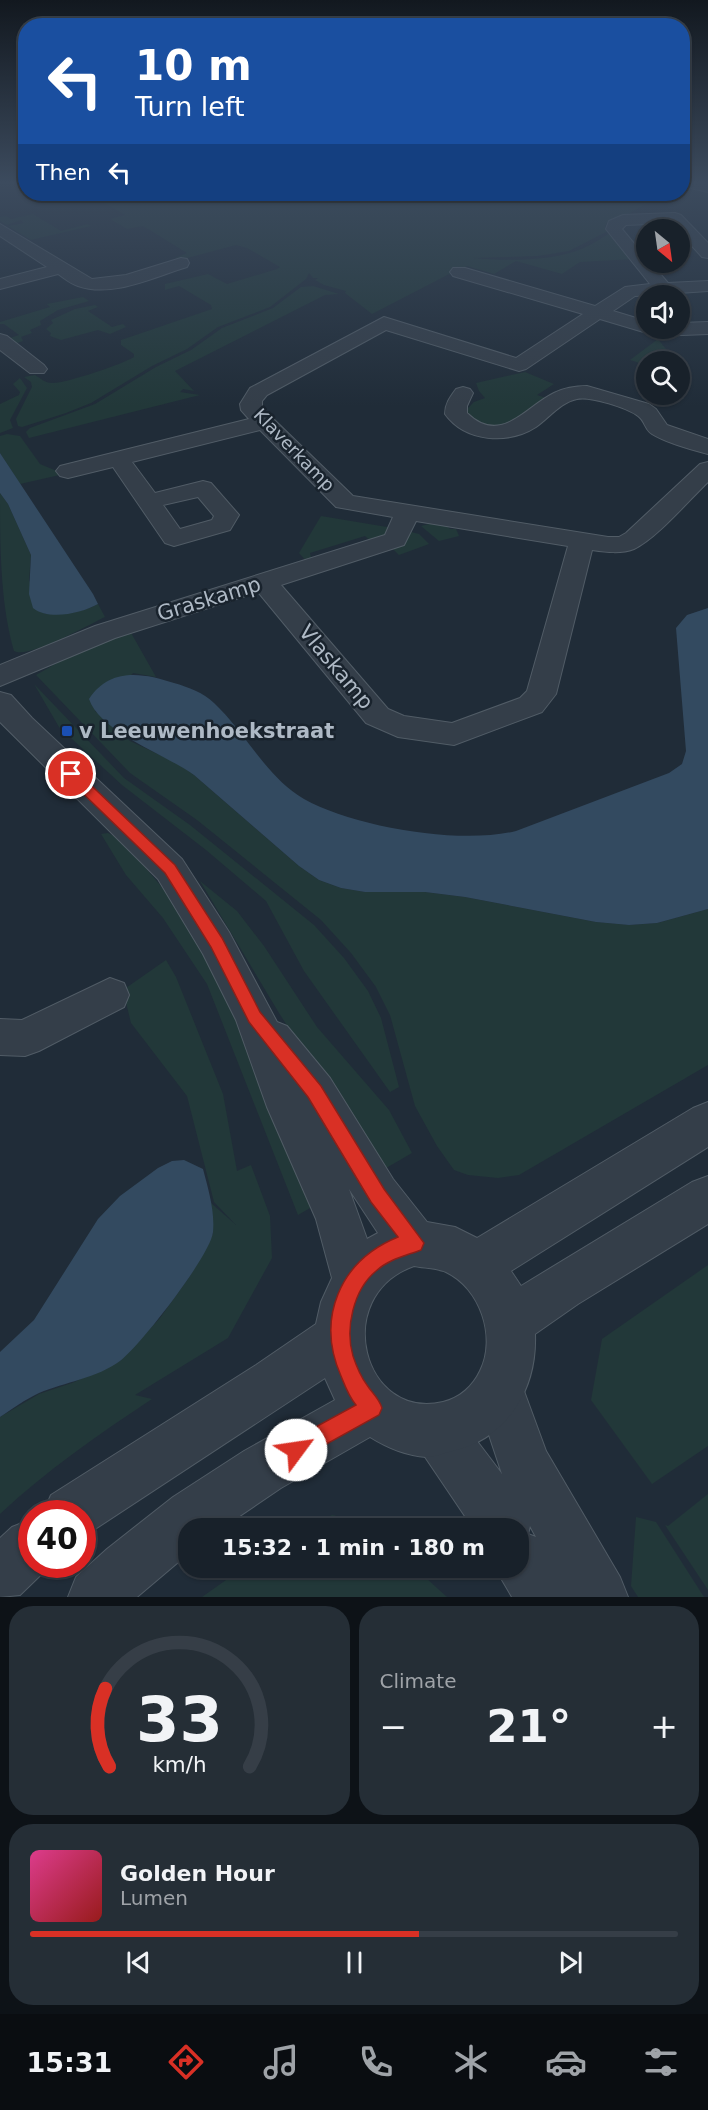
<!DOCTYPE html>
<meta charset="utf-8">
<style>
body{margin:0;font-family:"DejaVu Sans",sans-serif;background:#252e36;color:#f1f3f6;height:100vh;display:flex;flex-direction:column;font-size:22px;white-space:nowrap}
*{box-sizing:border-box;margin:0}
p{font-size:20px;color:#9fa3a8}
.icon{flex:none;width:33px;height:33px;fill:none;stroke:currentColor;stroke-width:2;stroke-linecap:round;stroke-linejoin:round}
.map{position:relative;height:1597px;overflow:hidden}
.details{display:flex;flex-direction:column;gap:9px;padding:9px;background:#0d1217;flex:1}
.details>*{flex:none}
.top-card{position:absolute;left:18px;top:18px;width:672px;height:183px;border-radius:24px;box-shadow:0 2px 4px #0004,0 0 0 2px #363e47;background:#1a4fa0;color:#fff;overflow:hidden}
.needle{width:39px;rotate:151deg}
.tools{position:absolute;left:636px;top:219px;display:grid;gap:12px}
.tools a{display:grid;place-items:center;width:54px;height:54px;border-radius:50%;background:#18212a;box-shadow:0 2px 4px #0004,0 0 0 2px #363e47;font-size:30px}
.speed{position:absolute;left:18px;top:1500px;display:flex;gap:12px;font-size:30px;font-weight:700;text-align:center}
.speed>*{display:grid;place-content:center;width:78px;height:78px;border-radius:50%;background:#18212a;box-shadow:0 2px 4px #0004,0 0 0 2px #363e47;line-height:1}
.speed .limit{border:9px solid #d22;background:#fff;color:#111}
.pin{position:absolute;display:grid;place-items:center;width:51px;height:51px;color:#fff;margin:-26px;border:3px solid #fff;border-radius:50%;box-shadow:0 2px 6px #0007}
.me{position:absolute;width:66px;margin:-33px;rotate:59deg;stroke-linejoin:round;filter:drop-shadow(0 0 4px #0008)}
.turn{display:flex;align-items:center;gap:21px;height:126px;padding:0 18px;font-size:27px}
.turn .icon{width:78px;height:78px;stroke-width:2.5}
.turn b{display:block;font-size:42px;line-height:51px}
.then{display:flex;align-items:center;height:57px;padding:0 18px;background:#0003;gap:12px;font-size:22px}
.big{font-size:45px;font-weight:700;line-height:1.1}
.details .widget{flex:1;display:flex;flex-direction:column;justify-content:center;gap:9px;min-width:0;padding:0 21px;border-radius:24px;background:#252e36}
.details .dial{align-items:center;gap:0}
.dial svg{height:156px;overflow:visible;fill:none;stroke:#363e47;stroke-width:7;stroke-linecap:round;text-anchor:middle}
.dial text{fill:#f1f3f6;stroke:none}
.song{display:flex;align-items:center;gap:18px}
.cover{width:72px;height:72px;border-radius:9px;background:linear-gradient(135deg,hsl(330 70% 55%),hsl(0 70% 35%))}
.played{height:6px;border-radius:3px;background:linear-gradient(90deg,#d93025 60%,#363e47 60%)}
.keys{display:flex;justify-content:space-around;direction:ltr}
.heat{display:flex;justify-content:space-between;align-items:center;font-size:33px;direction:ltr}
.details .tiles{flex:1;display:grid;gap:9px;grid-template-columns:1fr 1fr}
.widget:last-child{grid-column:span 2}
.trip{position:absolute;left:178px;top:1518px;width:351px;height:60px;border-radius:24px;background:#18212a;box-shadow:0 2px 4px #0004,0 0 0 2px #363e47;font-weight:700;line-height:60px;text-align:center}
.dock{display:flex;height:96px;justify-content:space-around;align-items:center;background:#0a0d11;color:#9fa3a8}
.dock .icon{width:42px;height:42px}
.dock .on{color:#d93025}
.dock b{font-size:27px;color:#f1f3f6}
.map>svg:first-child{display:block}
.green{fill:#223839}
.water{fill:#334a60}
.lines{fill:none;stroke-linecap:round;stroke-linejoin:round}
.minor-casing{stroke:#515c66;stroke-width:2}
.tertiary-casing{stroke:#515c66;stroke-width:2}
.minor{fill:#343e49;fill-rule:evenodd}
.tertiary{fill:#343e49;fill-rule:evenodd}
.route{fill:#d93025;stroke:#8d1f18;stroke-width:1.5}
.transit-dot{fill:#1a4fb4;stroke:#19232d;stroke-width:2}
.labels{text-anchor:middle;stroke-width:5;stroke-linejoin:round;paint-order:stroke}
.far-street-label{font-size:18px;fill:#aeb9c5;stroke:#19232d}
.street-label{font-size:21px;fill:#aeb9c5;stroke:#19232d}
.poi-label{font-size:21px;font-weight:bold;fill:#aeb9c5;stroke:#19232d;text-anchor:start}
</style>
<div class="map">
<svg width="708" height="1597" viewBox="0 0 708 1597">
<rect width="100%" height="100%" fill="#202c38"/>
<!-- green -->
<g class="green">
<path d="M 89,194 L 625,194 L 650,199 L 646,204 L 618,197 L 644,205 L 623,217 L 607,222 L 605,227 L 608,231 L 569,251 L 538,256 L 474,258 C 505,261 544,261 573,252 C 587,248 599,240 611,232 L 635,259 L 580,262 L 562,274 L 516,261 L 494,274 L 467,266 L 460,269 L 454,268 L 457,270 L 372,314 L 345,293 L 346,291 L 324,285 L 315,280 L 318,278 L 313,278 L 309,273 L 306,279 L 270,307 L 218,327 L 187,349 L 152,366 L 91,403 L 66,413 L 22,427 L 18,426 L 16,419 L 32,387 L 31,382 L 24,377 L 35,375 C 40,378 45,383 52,383 C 64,384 123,364 134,357 L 134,354 L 121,345 L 121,340 L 212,309 L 211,305 L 179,286 L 165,290 L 165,284 L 208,274 L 227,284 L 277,269 L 280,267 L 247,248 L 236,245 L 180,260 L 175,258 L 187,253 L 143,226 L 127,229 L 110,219 L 125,215 Z"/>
<path d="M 33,214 L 61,231 L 88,224 L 91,226 L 31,240 L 8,226 L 24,223 L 21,220 L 7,225 L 0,221 L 0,217 L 6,216 L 11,219 Z"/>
<path d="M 313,286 L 339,294 L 325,295 L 175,371 L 194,391 L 183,389 L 180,392 L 200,395 L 29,438 L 26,432 L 30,428 L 95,404 L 156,367 L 191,350 L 222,328 L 273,308 L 301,287 Z"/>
<path d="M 83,297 L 89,301 L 58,310 L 40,321 L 41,325 L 30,330 L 32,333 L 21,337 L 23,341 L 14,344 L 7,339 L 19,335 L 4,324 L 0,324 L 0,322 L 50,307 L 47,304 Z"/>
<path d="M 95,305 L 98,307 L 88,311 L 112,327 L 123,324 L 126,327 L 110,334 L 98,330 L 61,340 L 50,336 L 51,333 L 46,329 L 53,323 L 51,320 L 75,309 Z"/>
<path d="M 658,339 L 669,353 L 662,356 L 667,361 L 646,362 L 646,365 L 630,360 Z"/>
<path d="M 525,372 L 554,384 L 537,395 L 552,400 L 512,427 L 483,427 L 464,412 L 474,402 L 485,398 L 479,391 L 476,383 Z"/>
<path d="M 20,378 L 27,388 L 10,420 L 13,428 L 0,433 L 0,404 L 19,395 L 20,392 L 13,384 Z"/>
<path d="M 7,434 L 20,436 L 40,464 L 64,474 L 20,484 L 0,453 L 0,436 Z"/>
<path d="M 0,493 L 8,504 L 31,555 L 29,580 L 45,614 C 64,614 82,613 98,604 L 105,617 C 88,625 29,659 14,651 C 0,603 0,544 0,493 Z"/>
<path d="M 321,516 L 393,528 L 394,530 L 373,543 L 365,536 L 310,553 L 312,562 L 309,564 L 299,553 Z"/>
<path d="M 433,523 L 445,524 L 450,529 L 456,529 L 459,536 L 439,541 L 421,526 Z"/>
<path d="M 411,532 L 419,534 L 429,544 L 399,555 L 393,549 Z"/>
<path d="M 130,631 L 156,677 L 133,673 L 95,711 L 130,741 L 177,763 L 194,775 L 299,866 L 319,880 L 341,888 L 365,892 L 425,892 L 465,897 L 596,922 L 629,925 L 657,923 L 708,909 L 708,1065 L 519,1175 L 498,1178 L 468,1175 L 454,1170 L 437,1146 L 415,1106 L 390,1015 L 376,987 L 351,953 L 321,920 L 197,820 L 130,773 L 36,675 L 78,651 Z"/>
<path d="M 34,684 L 124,778 L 190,825 L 314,925 L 344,958 L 368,991 L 381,1018 L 399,1087 L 390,1092 L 304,971 L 266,901 L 206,850 L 122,785 L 59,727 Z"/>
<path d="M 108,833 L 122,840 L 171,898 L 197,942 L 221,986 L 317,1204 L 298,1215 L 207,984 L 163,918 L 126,875 L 101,834 Z"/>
<path d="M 200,881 L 237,911 L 264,946 L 317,1027 L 389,1110 L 412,1153 L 381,1171 L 279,1013 Z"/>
<path d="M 166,960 L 176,977 L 223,1094 L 237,1171 L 251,1165 L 270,1216 L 272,1258 L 228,1338 L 135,1395 L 152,1399 C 99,1434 47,1470 0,1514 L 0,1417 L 39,1394 L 72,1383 L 120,1361 L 160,1318 L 190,1276 L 213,1234 L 211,1203 L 236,1225 L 214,1202 L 187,1096 L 131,1023 L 123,990 Z"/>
<path d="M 708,1265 L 708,1446 L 652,1484 L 591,1400 L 602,1339 Z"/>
<path d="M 708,1494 L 708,1590 L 665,1525 L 668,1526 Z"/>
<path d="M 332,1515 L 352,1519 L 371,1528 L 305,1528 Z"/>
<path d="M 636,1517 L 656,1522 L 704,1597 L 638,1597 L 631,1586 Z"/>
<path d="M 243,1568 L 415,1568 L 447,1597 L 202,1597 Z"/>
</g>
<!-- water -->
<g class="water">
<path d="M 0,453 L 93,594 L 98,604 C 82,613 49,621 33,608 L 29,594 L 31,555 L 8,504 L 0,493 Z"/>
<path d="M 708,608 L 708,909 L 657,923 L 629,925 L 596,922 L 465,897 L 425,892 L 365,892 L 341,888 L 319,880 L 299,866 L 194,775 C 165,754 101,733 89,699 C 110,667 143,673 174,683 C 188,687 204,693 214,703 C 246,733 266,777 304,799 C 354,827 460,845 516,831 L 669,773 L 682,764 L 686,751 L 676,628 L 687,615 Z"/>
<path d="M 184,1160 L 203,1169 C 208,1188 215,1211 213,1232 C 211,1255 140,1346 120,1361 C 97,1378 65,1382 39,1393 C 26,1399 12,1409 0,1417 L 0,1352 L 34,1320 L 98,1219 L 120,1196 L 158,1168 L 172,1161 Z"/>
</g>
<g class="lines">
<defs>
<g id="minor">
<path d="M 682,182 L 708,184 L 708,192 L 682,186 Z"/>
<path d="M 675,213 L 681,215 L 708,243 L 708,258 L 702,257 L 671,223 L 626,225 L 622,229 L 646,258 L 646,262 L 650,262 L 668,283 L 708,281 L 708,291 L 635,296 L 613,311 L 646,321 L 646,328 L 680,328 L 680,323 L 708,322 L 708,334 L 657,336 L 600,319 L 526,369 L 519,371 L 386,330 L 267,395 L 262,401 L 262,408 L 353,496 L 608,537 L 619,537 L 626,533 L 700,464 L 708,462 L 708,482 C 689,500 656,539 634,549 C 621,554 606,552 592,550 L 556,694 L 542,712 L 454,745 L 398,737 L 366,723 L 258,592 L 115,638 L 0,686 L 0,665 L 95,626 L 385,535 L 393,517 L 336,507 L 260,430 L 132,462 L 155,493 L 203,481 L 211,483 L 239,515 L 230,530 L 174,546 L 165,543 L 113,467 L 68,478 L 60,476 L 56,471 L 60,466 L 249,419 L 241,410 L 240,404 L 250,388 L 384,317 L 516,358 L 583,314 L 453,276 L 450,272 L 453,268 L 465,268 L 595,306 L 625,287 L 650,284 L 606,229 L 609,221 L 623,215 ZM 198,497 L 214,516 L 212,520 L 180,529 L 163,505 ZM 416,521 L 568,546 L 527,691 L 520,698 L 452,723 L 404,716 L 388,709 L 281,585 L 404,545 Z"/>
<path d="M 0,224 L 92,279 L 126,275 L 181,258 L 187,259 L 189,263 L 187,267 C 154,277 112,298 78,286 C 71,284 64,278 58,274 L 0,289 L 0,279 L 47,267 L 0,236 Z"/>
<path d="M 0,334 L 7,336 L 44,365 L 47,369 L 44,373 L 30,373 L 0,350 Z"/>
<path d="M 587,386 L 649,404 L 656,409 L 667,425 L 708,439 L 708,454 C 692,450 665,442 652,434 C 645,430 645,421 638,416 C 628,408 590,396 577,399 C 561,402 549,418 536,427 C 508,445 465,442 445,414 C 445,404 450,397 456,389 L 463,387 L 470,389 L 473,393 L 467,406 L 467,413 C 501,446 525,407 554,393 C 564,388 576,386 587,386 Z"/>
<path d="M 110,978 L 124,983 L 129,995 L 124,1007 L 39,1051 L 25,1056 L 0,1055 L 0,1019 L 22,1020 Z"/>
<path d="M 499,1365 L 517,1372 L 546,1451 L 620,1577 L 628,1597 L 512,1597 L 495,1568 L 519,1568 L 519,1528 L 473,1528 L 419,1448 L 411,1430 L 419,1412 L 437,1404 L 455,1412 L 502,1474 L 474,1390 L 481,1372 ZM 530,1526 L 536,1537 L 528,1534 Z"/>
</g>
<g id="tertiary">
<path d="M 0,692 L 11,695 L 32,718 L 182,859 L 229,932 L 277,1022 L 287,1026 L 330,1078 L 393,1179 L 427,1222 L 455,1227 L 477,1238 L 693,1108 L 708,1102 L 708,1147 L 511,1271 L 521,1286 L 692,1182 L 708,1176 L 708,1224 L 578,1304 L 535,1334 C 537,1389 508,1438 453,1451 C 444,1453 435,1457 426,1457 C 407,1456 386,1447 370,1437 L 281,1488 L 222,1528 L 189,1528 L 189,1553 L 137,1597 L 68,1597 L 76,1577 L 107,1549 L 173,1497 L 244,1451 L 335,1400 L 325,1378 L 89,1533 L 82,1536 L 82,1514 L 43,1514 L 51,1495 L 256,1365 L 316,1324 L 321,1302 L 332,1278 L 316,1219 L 267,1107 L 236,1020 L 203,954 L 158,879 L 0,722 ZM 349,1189 L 378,1233 L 367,1239 ZM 414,1266 C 424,1268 437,1268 446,1272 C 480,1288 497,1337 480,1371 C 473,1386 460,1398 443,1402 C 363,1421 330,1296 414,1266 Z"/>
<path d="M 32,1519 L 32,1564 L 52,1564 L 20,1595 L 0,1597 L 0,1538 L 12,1527 Z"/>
</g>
</defs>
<!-- minor casing -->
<use href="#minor" class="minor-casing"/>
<!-- tertiary casing -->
<use href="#tertiary" class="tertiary-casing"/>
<!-- minor -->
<use href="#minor" class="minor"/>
<!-- tertiary -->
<use href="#tertiary" class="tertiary"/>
</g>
<!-- sky -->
<linearGradient id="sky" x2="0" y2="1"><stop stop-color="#12181f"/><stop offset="0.45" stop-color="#3c4b5e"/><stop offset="1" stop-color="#3c4b5e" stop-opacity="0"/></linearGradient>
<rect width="708" height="406" fill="url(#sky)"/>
<!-- route -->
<path class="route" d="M 71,769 L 76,771 L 175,865 L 222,938 L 260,1012 L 321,1086 L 384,1189 L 424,1243 L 421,1250 C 405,1256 389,1259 376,1271 C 353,1290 345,1329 353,1356 C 356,1365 361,1377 367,1385 C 372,1393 379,1398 382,1408 L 379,1415 L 296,1461 L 288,1457 L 285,1450 L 288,1442 L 356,1405 C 349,1397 345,1386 341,1376 C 316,1319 339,1261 398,1237 L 371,1202 L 308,1097 L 249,1022 L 211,947 L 165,873 L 66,777 L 64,774 Z"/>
<!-- markers -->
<rect class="transit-dot" x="61" y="725" width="12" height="12" rx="3"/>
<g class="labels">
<!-- far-street labels -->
<g class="far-street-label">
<text transform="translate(294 450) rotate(46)" y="6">Klaverkamp</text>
</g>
<!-- street labels -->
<g class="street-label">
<text transform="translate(209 599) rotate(-17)" y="7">Graskamp</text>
<text transform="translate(336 667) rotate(50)" y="7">Vlaskamp</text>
</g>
<!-- poi labels -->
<g class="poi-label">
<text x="79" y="738">v Leeuwenhoekstraat</text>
</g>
</g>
</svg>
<div class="tools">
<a><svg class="needle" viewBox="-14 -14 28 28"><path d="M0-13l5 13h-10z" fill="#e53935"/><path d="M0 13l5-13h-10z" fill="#9fa3a8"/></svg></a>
<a><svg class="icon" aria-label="sound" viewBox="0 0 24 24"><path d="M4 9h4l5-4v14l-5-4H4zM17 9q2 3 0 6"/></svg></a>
<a><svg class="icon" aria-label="search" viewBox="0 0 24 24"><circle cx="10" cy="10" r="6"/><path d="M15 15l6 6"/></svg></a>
</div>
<div class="speed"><div class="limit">40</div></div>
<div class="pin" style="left:71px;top:774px;background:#d93025"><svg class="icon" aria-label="arrive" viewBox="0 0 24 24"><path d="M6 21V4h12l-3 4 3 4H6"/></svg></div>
<svg class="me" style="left:296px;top:1450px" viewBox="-20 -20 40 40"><circle r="19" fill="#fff"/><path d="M0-13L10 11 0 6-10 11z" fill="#d93025"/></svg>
<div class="trip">15:32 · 1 min · 180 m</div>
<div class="top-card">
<div class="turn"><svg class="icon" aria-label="left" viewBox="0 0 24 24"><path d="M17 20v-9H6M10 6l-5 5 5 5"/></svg><div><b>10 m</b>Turn left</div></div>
<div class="then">Then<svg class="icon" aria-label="left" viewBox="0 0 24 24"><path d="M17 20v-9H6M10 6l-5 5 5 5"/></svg></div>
</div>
</div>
<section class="details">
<div class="tiles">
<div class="widget dial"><svg viewBox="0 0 100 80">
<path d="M14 69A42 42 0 1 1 86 69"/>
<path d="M14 69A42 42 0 0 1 12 29" stroke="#d93025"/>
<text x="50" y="56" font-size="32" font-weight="700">33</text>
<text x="50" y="72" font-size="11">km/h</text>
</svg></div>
<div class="widget"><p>Climate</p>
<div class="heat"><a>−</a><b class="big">21°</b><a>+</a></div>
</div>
<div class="widget">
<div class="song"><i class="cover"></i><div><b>Golden Hour</b><p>Lumen</p></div></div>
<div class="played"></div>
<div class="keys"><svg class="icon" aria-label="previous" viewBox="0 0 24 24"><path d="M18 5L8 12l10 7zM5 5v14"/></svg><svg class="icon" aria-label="pause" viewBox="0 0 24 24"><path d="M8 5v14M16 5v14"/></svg><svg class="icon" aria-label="next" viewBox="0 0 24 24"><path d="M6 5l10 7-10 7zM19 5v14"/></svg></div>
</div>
</div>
</section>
<nav class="dock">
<b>15:31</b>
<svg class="icon on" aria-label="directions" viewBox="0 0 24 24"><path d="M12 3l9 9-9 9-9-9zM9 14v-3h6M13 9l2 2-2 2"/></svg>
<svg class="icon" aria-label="music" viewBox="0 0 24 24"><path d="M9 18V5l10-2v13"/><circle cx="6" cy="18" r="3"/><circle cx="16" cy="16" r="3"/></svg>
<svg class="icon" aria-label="phone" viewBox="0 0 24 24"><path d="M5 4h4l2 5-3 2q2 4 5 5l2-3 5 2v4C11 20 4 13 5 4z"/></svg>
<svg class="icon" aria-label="climate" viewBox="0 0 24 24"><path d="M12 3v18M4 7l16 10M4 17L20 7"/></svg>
<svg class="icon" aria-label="car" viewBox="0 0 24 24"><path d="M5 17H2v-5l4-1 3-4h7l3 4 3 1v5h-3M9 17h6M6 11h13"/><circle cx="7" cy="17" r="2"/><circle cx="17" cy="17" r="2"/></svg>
<svg class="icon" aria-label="filters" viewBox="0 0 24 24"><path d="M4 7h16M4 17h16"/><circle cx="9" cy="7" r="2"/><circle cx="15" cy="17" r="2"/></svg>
</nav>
